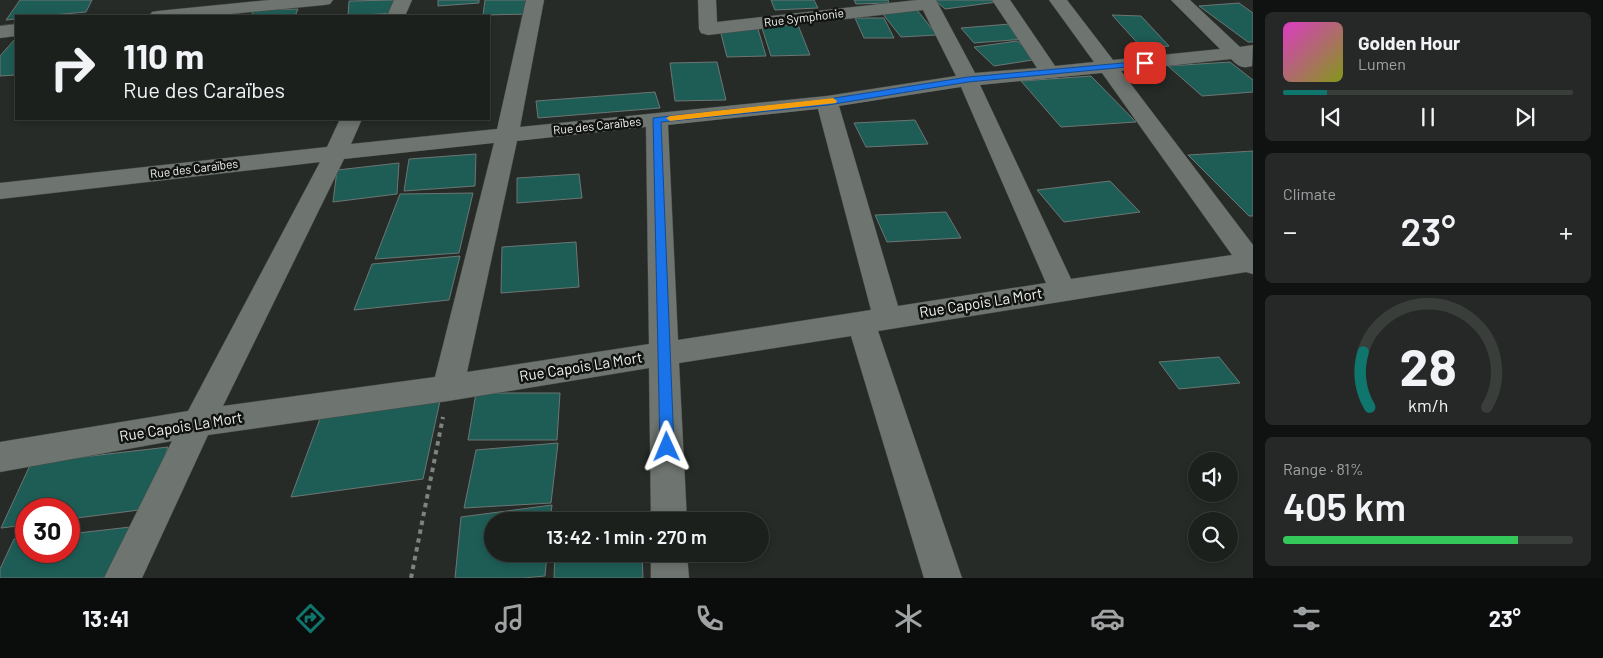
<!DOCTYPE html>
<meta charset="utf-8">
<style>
body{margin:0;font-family:Barlow,sans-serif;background:#252826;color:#f1f3f6;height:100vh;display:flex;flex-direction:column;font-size:19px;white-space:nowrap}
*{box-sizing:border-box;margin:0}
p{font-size:16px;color:#a0a3a4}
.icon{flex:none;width:28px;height:28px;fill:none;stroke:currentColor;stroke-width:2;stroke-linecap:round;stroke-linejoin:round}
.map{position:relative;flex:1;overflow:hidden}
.side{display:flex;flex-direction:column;gap:12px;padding:12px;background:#0f1210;width:350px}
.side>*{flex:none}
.guide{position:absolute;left:15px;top:15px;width:475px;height:105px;border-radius:0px;box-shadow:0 2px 8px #0003,0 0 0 1px #3a3e3b;background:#1c201d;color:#f1f3f6;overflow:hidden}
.tools{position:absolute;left:1188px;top:452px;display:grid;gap:10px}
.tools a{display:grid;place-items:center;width:50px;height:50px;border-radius:50%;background:#1c201d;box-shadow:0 2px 8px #0003,0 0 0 1px #3a3e3b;font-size:25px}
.speed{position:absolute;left:15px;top:498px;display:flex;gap:10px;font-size:25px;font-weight:700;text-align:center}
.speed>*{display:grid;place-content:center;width:65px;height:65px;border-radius:50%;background:#1c201d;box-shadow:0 2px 8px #0003,0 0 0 1px #3a3e3b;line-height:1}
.speed .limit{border:8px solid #d22;background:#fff;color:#111}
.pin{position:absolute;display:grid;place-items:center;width:42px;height:42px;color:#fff;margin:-21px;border-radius:10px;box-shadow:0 2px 8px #0006}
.me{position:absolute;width:55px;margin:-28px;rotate:359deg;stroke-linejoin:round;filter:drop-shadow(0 0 4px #0008)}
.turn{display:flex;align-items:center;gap:18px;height:105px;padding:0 25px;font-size:22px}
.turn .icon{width:65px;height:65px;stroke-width:2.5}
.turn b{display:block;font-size:35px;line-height:42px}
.big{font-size:38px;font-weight:600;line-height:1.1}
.side .tile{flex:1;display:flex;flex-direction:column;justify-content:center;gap:8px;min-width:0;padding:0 18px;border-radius:8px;background:#252826}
.side .dial{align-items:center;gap:0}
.dial svg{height:130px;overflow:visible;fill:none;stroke:#3a3e3b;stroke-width:7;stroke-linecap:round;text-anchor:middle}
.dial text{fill:#f1f3f6;stroke:none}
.song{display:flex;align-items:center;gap:15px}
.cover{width:60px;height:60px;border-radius:8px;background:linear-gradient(135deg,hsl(310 70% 55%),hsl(70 70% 35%))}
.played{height:5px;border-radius:2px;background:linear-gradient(90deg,#0f766e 15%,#3a3e3b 15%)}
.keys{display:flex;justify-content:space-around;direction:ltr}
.heat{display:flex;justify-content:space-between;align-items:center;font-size:28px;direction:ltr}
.charge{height:8px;border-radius:4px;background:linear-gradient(90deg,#34c759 81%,#3a3e3b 0)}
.trip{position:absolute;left:484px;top:512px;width:285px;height:50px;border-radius:25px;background:#1c201d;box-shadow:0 2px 8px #0003,0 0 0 1px #3a3e3b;font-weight:600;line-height:50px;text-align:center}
.tab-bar{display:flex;height:80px;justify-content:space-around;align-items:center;background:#0b0d0c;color:#a0a3a4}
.tab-bar .icon{width:35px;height:35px}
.tab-bar .selected{color:#0f766e}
.tab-bar b{font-size:22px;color:#f1f3f6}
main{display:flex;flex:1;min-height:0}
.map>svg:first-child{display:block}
.building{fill:#1e5d56;stroke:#6d7573}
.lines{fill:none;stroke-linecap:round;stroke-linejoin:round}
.minor-casing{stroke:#454946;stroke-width:1}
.path{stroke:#7f8380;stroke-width:4;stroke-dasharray:4.5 4.5;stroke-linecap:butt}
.minor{fill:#6e746f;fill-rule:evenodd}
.route{fill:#1a73e8;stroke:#114b97}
.slow{fill:#f59e0b}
.labels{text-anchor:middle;stroke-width:5;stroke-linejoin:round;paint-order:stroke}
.far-street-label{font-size:12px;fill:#eff2ef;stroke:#111311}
.street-label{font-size:15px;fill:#eff2ef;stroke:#111311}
</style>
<main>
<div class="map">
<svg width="1253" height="578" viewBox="0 0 1253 578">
<rect width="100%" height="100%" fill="#262b27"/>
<!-- building -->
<g class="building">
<path d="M 20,0 L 92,0 L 86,12 L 41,16 L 16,16 L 16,19 L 6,20 Z"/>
<path d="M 395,0 L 395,13 L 348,16 L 349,1 Z"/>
<path d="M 438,0 L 479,0 L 479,3 L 438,6 Z"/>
<path d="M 485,0 L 532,0 L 531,14 L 483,15 Z"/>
<path d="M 771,0 L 814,0 L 818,8 L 775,10 Z"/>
<path d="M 854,0 L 888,0 L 889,3 L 856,4 Z"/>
<path d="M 935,0 L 995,0 L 997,2 L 945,9 Z"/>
<path d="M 1239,3 L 1253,13 L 1253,42 L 1248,42 L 1199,6 Z"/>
<path d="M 298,9 L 295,16 L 251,16 L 254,10 Z"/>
<path d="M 917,10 L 937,35 L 901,37 L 882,13 Z"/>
<path d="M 1112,15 L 1141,16 L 1169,46 L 1143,49 Z"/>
<path d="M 855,18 L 884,18 L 894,38 L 864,38 Z"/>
<path d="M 1010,24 L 1025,39 L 974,43 L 961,28 Z"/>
<path d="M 761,25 L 798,25 L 810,55 L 771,56 Z"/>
<path d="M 758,29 L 766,56 L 727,57 L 720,30 Z"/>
<path d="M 15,39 L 16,75 L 0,76 L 0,56 Z"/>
<path d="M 1017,41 L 1039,59 L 994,66 L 974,47 Z"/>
<path d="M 717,62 L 726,100 L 675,101 L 670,63 Z"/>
<path d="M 1230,62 L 1253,80 L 1253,92 L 1202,96 L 1168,66 Z"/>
<path d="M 1091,76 L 1136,122 L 1061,127 L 1021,81 Z"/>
<path d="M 655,92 L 660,108 L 538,118 L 536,101 Z"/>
<path d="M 915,120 L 928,144 L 866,147 L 854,123 Z"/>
<path d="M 1253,151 L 1253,216 L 1249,216 L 1188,155 Z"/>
<path d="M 476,154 L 475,186 L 404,191 L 409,159 Z"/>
<path d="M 399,163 L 397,194 L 333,202 L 337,170 Z"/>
<path d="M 579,174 L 582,198 L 517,203 L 517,178 Z"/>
<path d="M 1110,181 L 1140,212 L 1064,222 L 1037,190 Z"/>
<path d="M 473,193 L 459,253 L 375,259 L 400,194 Z"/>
<path d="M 946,212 L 961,238 L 887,242 L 875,215 Z"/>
<path d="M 576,242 L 579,287 L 501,293 L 502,247 Z"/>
<path d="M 460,256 L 449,300 L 354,310 L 372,264 Z"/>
<path d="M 1219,357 L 1240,383 L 1179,389 L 1159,362 Z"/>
<path d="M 476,393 L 560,393 L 557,440 L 468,440 Z"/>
<path d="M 440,401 L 423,479 L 291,497 L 321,416 Z"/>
<path d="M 558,443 L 551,503 L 464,508 L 476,450 Z"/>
<path d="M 168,447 L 147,509 L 69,519 L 69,509 L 26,509 L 26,525 L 1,528 L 31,463 Z"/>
<path d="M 552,505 L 550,521 L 492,521 L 492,554 L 547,554 L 545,576 L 523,578 L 455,578 L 461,517 Z"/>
<path d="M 139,526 L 121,578 L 0,578 L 0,569 L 14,539 L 26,538 L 26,551 L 69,551 L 69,534 Z"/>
<path d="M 555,554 L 642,554 L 643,578 L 554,578 Z"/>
</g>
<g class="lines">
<defs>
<g id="minor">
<path d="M 269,0 L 333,0 L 330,4 L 324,5 L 211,16 L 149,16 L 152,12 L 158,11 Z"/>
<path d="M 394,0 L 412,0 L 405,16 L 387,16 Z"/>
<path d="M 526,0 L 544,0 L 520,127 L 827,96 L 956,76 L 923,10 L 708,35 L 701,33 L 699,29 L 698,0 L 716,0 L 717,22 L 917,0 L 936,0 L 975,73 L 1037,68 L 992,0 L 1010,0 L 1055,66 L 1094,62 L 1049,0 L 1067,0 L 1113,60 L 1220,49 L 1171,0 L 1190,0 L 1240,47 L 1253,45 L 1252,66 C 1242,69 1238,66 1231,59 L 1121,71 L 1253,245 L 1253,274 L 1246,272 L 878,331 L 962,578 L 924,578 L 851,336 L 679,363 L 687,521 L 651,521 L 649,368 L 448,401 L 208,435 L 142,578 L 104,578 L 172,441 L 0,472 L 0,442 L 188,411 L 320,162 L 0,199 L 0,183 L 327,147 L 340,119 L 362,119 L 351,144 L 497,129 ZM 1102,73 L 1232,255 L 1071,279 L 980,85 ZM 961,87 L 1046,283 L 898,306 L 839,106 ZM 818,109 L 871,310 L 678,340 L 668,125 ZM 646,127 L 649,344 L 467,372 L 517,141 ZM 494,143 L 435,377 L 223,406 L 344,159 Z"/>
<path d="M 16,24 L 16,36 L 0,38 L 0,26 Z"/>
<path d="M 651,554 L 687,554 L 689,578 L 651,578 Z"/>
</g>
</defs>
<!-- minor casing -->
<use href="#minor" class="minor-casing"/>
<!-- path -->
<path class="path" d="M 411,578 L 443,417"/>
<!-- minor -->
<use href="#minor" class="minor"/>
</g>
<!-- route -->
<path class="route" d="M 1145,61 L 1149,63 L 1148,65 L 968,82 L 828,105 L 661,122 L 674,447 L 672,451 L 667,453 L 662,451 L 660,447 L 653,118 L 828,99 L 968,77 Z"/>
<!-- slow -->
<path class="slow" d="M 833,98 L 837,101 L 836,103 L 670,121 L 666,118 L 670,116 Z"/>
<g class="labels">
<!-- far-street labels -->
<g class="far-street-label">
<text transform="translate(804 18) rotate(-7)" y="4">Rue Symphonie</text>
<text transform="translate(597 126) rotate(-6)" y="4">Rue des Caraïbes</text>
<text transform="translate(194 169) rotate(-7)" y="4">Rue des Caraïbes</text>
</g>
<!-- street labels -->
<g class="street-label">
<text transform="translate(981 303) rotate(-9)" y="5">Rue Capois La Mort</text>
<text transform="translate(581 367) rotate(-9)" y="5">Rue Capois La Mort</text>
<text transform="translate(181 427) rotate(-9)" y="5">Rue Capois La Mort</text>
</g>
</g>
</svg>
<div class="tools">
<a><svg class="icon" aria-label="sound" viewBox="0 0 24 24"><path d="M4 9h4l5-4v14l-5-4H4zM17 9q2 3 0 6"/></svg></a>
<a><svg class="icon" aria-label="search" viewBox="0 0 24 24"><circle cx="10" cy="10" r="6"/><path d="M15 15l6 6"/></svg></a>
</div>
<div class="speed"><div class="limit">30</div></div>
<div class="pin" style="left:1145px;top:63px;background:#d93025"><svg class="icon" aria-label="arrive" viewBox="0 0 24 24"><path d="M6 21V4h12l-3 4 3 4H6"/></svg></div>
<svg class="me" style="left:667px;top:447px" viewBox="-20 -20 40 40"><path d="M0-17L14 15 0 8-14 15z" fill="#1a73e8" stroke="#fff" stroke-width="4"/></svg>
<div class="trip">13:42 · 1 min · 270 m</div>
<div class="guide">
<div class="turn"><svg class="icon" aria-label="right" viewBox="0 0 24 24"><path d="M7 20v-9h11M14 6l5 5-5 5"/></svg><div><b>110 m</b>Rue des Caraïbes</div></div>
</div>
</div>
<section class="side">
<div class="tile">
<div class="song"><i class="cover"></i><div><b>Golden Hour</b><p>Lumen</p></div></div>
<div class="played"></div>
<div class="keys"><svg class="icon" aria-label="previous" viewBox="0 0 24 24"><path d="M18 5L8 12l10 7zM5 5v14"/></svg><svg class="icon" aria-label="pause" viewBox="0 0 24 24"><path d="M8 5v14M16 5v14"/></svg><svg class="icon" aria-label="next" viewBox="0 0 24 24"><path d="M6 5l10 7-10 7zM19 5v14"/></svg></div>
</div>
<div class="tile"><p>Climate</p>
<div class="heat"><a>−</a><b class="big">23°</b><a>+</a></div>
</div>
<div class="tile dial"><svg viewBox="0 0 100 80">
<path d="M14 69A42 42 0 1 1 86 69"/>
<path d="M14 69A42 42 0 0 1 10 35" stroke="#0f766e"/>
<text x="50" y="56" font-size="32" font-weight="700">28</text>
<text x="50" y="72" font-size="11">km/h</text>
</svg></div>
<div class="tile"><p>Range · 81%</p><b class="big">405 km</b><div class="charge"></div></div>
</section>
</main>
<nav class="tab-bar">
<b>13:41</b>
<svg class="icon selected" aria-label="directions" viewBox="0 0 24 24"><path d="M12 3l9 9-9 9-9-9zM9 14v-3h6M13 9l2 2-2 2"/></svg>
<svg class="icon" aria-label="music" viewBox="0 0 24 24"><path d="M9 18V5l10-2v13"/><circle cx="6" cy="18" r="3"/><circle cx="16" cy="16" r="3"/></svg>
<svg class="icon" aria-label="phone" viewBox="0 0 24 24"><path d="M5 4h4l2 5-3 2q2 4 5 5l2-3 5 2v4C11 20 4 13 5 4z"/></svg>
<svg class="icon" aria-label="climate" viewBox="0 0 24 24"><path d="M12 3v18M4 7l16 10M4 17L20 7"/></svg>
<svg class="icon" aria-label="car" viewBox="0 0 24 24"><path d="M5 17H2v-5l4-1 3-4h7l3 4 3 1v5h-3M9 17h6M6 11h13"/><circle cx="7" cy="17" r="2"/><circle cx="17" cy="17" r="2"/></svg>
<svg class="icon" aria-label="filters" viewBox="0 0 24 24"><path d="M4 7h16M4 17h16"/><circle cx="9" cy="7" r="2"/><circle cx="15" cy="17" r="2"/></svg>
<b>23°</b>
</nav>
